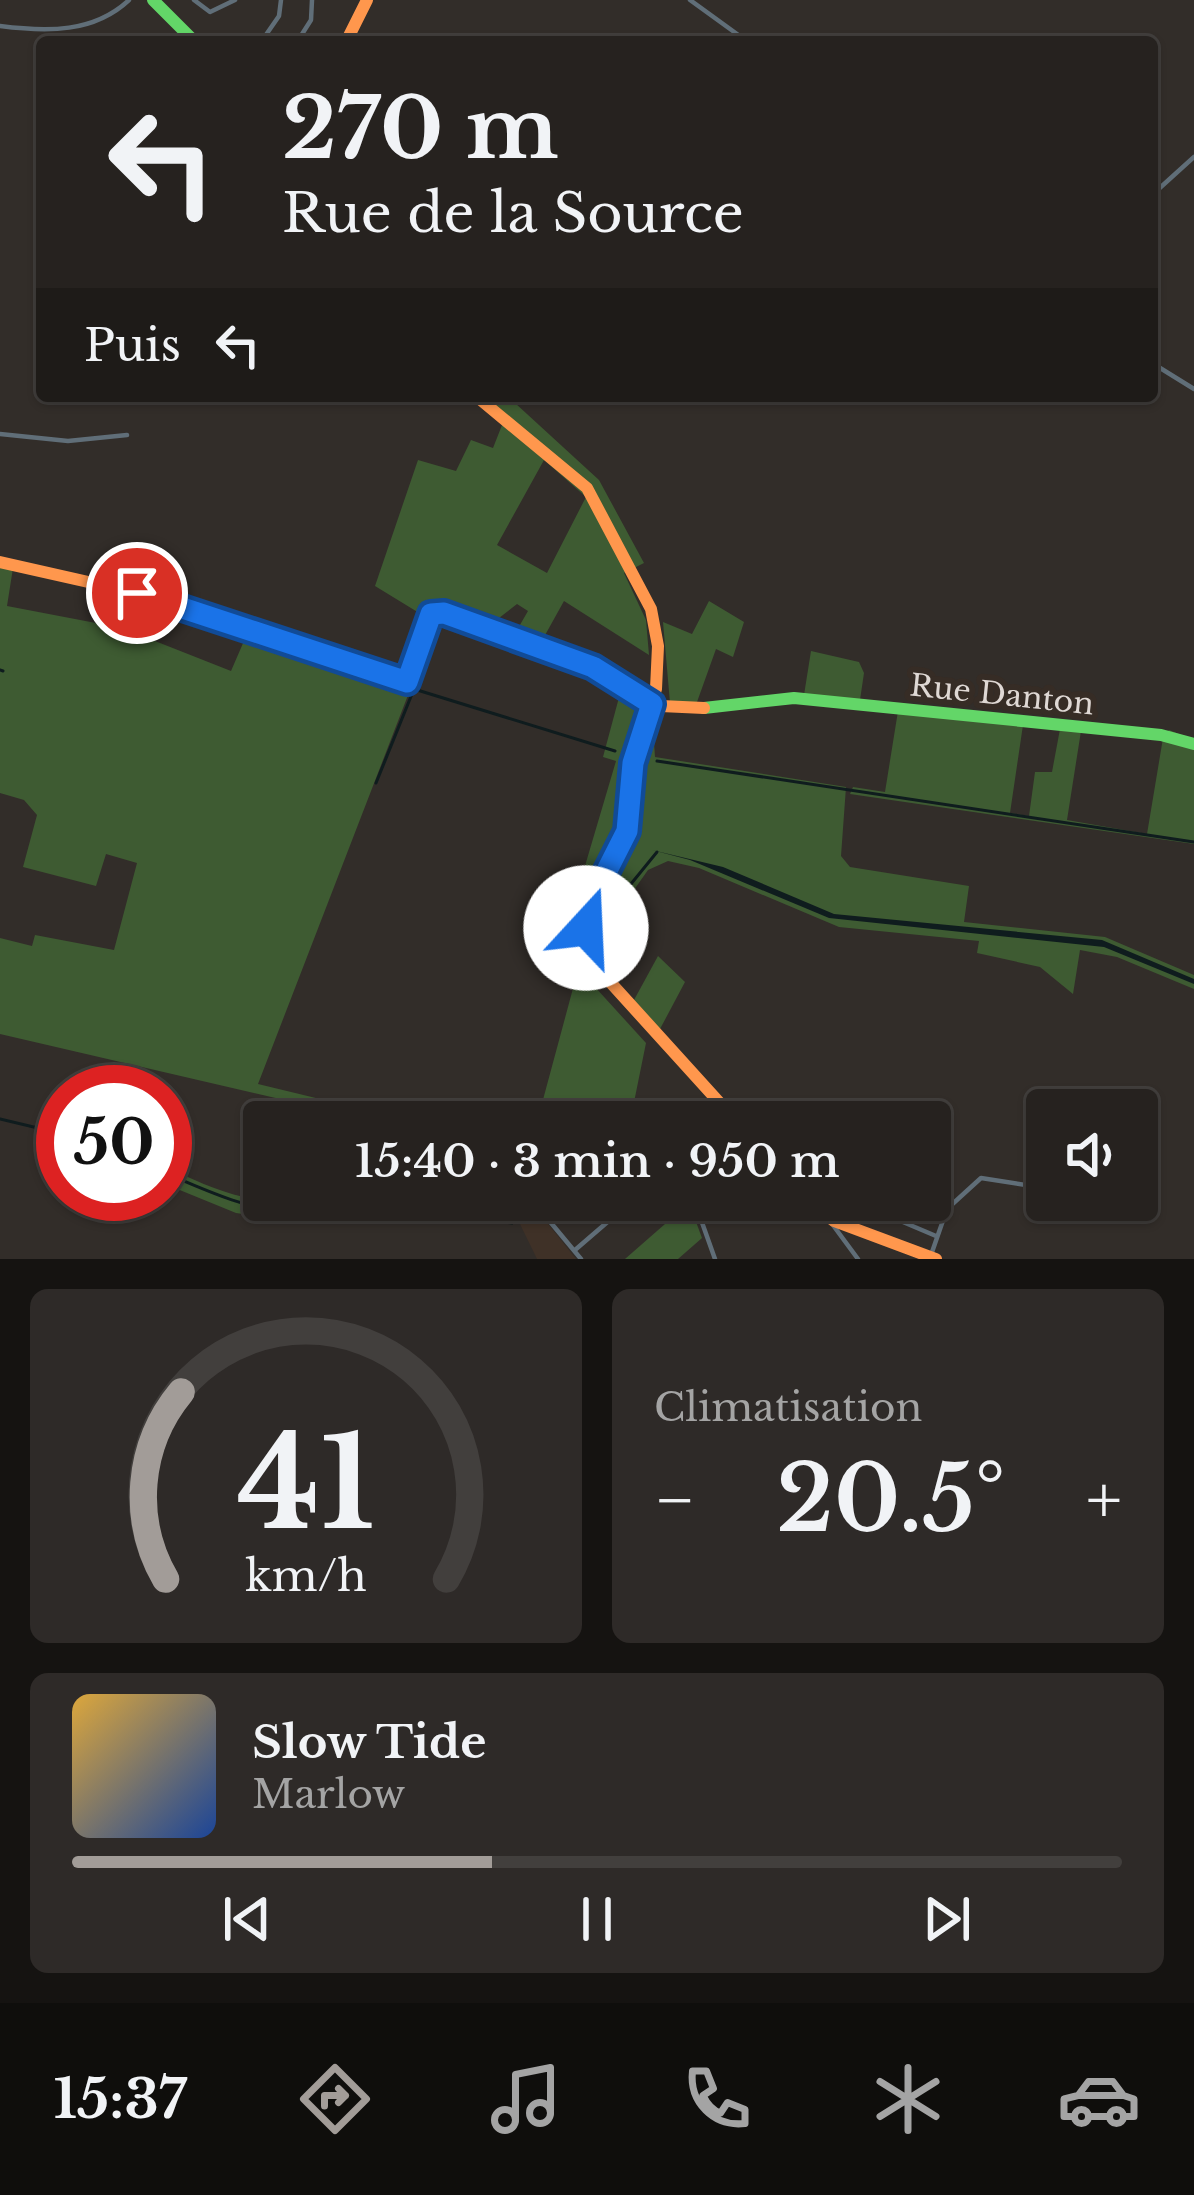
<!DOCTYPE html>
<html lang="fr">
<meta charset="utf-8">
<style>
body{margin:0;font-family:"Libre Baskerville",serif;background:#2e2a28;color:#f1f3f6;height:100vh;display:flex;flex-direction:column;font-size:45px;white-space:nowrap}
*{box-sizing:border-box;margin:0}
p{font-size:39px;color:#a4a4a4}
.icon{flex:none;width:66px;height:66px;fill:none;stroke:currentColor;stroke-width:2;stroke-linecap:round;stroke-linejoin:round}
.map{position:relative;height:1259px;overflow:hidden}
.panel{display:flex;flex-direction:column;gap:30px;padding:30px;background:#151311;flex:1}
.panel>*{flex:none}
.guide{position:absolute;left:36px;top:36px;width:1122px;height:366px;border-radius:12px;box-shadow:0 3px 9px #0004,0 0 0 3px #423f3d;background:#26221f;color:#f1f3f6;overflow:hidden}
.buttons{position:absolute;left:1026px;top:1089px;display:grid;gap:24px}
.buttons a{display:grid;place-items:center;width:132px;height:132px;border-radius:12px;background:#26221f;box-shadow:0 3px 9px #0004,0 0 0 3px #423f3d;font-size:60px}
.speed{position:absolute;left:36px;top:1065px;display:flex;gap:24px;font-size:60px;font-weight:700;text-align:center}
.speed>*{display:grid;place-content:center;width:156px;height:156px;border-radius:50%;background:#26221f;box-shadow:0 3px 9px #0004,0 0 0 3px #423f3d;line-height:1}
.speed .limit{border:18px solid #d22;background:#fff;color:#111}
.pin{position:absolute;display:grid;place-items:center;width:102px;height:102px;color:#fff;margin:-51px;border:6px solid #fff;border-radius:50%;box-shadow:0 3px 12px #0007}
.me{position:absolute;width:132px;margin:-66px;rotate:20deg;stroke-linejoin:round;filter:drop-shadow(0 0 9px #0008)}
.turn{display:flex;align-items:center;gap:42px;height:252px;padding:0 48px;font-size:54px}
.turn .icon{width:156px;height:156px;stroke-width:2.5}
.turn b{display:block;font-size:84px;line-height:102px}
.then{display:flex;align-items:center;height:114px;padding:0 48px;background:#0003;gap:24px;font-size:45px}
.big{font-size:90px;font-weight:600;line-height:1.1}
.panel .tile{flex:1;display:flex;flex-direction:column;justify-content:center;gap:18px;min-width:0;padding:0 42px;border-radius:18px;background:#2e2a28}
.panel .dial{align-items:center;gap:0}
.dial svg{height:312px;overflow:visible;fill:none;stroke:#423f3d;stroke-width:7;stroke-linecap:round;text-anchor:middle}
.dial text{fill:#f1f3f6;stroke:none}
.song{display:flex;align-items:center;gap:36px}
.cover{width:144px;height:144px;border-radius:18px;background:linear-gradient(135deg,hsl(40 70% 55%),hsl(220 70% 35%))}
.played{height:12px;border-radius:6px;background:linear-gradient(90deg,#a29c98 40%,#423f3d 40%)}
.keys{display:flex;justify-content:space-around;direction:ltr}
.heat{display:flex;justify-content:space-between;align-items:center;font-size:66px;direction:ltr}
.panel .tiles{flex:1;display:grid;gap:30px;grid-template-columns:1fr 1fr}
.tile:last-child{grid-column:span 2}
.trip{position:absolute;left:243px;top:1101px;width:708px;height:120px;border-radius:12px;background:#26221f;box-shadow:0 3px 9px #0004,0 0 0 3px #423f3d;font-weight:600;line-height:120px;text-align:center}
.menu{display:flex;height:192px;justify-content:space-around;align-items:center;background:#0f0e0c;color:#a4a4a4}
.menu .icon{width:84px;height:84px}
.menu .selected{color:#a29c98}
.menu b{font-size:54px;color:#f1f3f6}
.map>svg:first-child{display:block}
.built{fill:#3f3127}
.green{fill:#3e5b32;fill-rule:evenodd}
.water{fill:#0f1c1e}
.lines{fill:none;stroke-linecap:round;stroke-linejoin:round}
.stream{stroke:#0f1c1e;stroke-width:3}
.street{stroke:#606e78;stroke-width:4.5}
.fast{stroke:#63d668;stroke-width:12}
.slow{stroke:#ff974d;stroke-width:12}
.route-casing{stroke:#114b97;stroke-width:30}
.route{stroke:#1a73e8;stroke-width:21}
.labels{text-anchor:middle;stroke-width:12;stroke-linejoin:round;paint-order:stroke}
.street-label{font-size:30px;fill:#dfd8d4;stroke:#362c25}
</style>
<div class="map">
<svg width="1194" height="1259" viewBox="0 0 1194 1259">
<rect width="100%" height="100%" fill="#322d29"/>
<!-- built -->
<path class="built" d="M 524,1200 L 529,1200 L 576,1259 L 537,1259 L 519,1222 Z"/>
<!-- green -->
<g class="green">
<path d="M 483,396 L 519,396 L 515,403 L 599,480 L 644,563 L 624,573 L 646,620 L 649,655 L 564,601 L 539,646 L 513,637 L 528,611 L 517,604 L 481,632 L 437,620 L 258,1084 L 415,1122 L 379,1122 L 0,1034 L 0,938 L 32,946 L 35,935 L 114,950 L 137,863 L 106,854 L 96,886 L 23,867 L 37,815 L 24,800 L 0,793 L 0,559 L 165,596 L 402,673 L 424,616 L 375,586 L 418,460 L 456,471 L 471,440 L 493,448 L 506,415 ZM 544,460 L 586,497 L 547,573 L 497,545 ZM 13,568 L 132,595 L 247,634 L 231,671 L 122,628 L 7,606 Z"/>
<path d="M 709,601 L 744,622 L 733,657 L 716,649 L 697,702 L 670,703 L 663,622 L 692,634 Z"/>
<path d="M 811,651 L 859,662 L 864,673 L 860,700 L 804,695 Z"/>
<path d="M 621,690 L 661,710 L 653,728 L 655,757 L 846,787 L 841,856 L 850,867 L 969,886 L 964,922 L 1105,937 L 1194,975 L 1194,989 L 1117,957 L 1080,950 L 1073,994 L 1040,967 L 977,953 L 979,941 L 839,927 L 699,868 L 668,861 L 648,870 L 624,904 L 595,987 L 646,1043 L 630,1122 L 537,1122 L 575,981 L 570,961 L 555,945 L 582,876 L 616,761 L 603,757 Z"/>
<path d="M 898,711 L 1023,725 L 1010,813 L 1029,816 L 1035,772 L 1052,772 L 1060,729 L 1081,731 L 1067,820 L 1147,834 L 1163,738 L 1169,730 L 1194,740 L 1194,844 L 850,794 L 853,787 L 885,792 Z"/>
<path d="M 658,956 L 685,982 L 660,1029 L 634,1000 Z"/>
<path d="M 165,1167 C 191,1178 216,1191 244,1197 C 330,1216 425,1206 513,1215 L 519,1222 L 281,1220 L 236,1213 L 165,1184 Z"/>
<path d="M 689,1203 L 702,1238 L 678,1259 L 625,1259 Z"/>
</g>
<!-- water -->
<path class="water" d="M 652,850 L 723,867 L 834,914 L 1102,940 L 1194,979 L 1194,984 L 1104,947 L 829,918 L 690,860 Z"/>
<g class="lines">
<!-- stream -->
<g class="stream">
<path d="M 0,670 L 3,671"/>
<path d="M 657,761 L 1194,842"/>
<path d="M 376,783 L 414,689 L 615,751"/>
<path d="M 599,945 L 613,906 L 657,852"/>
<path d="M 0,1119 L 63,1134"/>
<path d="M 165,1173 C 205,1190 245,1209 289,1212 C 363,1219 437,1213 512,1223 L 520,1213"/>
</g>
<!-- street -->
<g class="street">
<path d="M 194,0 L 210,12 L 235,0"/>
<path d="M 690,0 L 748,42"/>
<path d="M 0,26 C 47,32 94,33 129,0"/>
<path d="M 261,42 L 279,16 L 281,0"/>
<path d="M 297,42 L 311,20 L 312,0"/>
<path d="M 1152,195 L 1194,157"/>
<path d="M 1152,363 L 1194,389"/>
<path d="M 0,434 L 68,441 L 127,435"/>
<path d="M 532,1200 L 581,1259"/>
<path d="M 694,1200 L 715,1259"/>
<path d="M 896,1200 L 903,1222 L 936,1236"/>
<path d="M 827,1217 L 858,1259"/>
<path d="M 575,1250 L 633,1200"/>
<path d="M 931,1255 L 947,1209 L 981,1178 L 1045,1188"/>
</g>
<!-- fast -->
<g class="fast">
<path d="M 153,0 L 195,42"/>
<path d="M 704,708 L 794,698 L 1161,735 L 1194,744"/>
</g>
<!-- slow -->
<g class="slow">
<path d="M 346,42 L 367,0"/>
<path d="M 476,396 L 587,488 L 651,609 L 658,646 L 656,689 L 634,758 L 627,831 L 592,900 L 587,939 L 601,972 L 737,1122"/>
<path d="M 0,562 L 146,595 L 407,682 L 431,614 L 444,613 L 597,669 L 661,706 L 704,708"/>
<path d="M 807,1200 L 834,1221 L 936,1259"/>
</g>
</g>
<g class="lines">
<defs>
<path id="route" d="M 137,593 L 407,682 L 431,614 L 444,613 L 593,667 L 652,704 L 633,763 L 627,831 L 592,900 L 586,928"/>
</defs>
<!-- route casing -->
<use href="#route" class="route-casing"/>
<!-- route -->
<use href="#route" class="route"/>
</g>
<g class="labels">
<!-- street labels -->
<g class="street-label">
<text transform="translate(1002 695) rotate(6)" y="10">Rue Danton</text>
</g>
</g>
</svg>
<div class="buttons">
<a><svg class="icon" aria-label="sound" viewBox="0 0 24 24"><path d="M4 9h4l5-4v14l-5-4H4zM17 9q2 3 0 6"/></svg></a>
</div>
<div class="speed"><div class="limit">50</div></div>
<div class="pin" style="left:137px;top:593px;background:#d93025"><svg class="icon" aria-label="arrive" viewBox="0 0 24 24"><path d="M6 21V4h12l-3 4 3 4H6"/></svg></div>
<svg class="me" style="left:586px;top:928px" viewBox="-20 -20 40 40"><circle r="19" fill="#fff"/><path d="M0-13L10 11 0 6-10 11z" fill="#1a73e8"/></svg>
<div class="trip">15:40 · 3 min · 950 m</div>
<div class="guide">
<div class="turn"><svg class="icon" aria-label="left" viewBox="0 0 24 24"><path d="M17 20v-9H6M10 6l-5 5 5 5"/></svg><div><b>270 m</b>Rue de la Source</div></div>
<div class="then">Puis<svg class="icon" aria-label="left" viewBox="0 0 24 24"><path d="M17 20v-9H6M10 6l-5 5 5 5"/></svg></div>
</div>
</div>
<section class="panel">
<div class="tiles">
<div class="tile dial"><svg viewBox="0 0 100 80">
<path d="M14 69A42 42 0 1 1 86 69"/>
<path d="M14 69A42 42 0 0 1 18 21" stroke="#a29c98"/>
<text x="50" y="56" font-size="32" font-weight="700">41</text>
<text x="50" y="72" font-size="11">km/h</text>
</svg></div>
<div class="tile"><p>Climatisation</p>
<div class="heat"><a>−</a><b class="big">20.5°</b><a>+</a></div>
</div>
<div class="tile">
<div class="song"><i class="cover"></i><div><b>Slow Tide</b><p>Marlow</p></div></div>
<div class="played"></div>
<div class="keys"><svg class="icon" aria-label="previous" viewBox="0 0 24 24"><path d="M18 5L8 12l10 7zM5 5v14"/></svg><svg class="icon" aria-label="pause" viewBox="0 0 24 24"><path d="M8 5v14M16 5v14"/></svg><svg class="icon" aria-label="next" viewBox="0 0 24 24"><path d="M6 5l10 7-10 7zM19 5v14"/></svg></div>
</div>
</div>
</section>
<nav class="menu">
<b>15:37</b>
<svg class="icon selected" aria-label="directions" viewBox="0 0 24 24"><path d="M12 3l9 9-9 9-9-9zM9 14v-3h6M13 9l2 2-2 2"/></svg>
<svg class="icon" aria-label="music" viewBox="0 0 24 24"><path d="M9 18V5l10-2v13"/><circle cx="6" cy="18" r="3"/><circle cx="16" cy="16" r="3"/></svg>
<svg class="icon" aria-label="phone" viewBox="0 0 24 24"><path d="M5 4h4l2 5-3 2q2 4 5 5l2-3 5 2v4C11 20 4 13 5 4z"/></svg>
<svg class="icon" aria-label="climate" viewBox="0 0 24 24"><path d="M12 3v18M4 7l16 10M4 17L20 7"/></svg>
<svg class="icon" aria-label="car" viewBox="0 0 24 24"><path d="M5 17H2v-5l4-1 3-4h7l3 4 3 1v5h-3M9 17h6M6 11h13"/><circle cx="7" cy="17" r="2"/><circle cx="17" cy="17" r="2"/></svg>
</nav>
